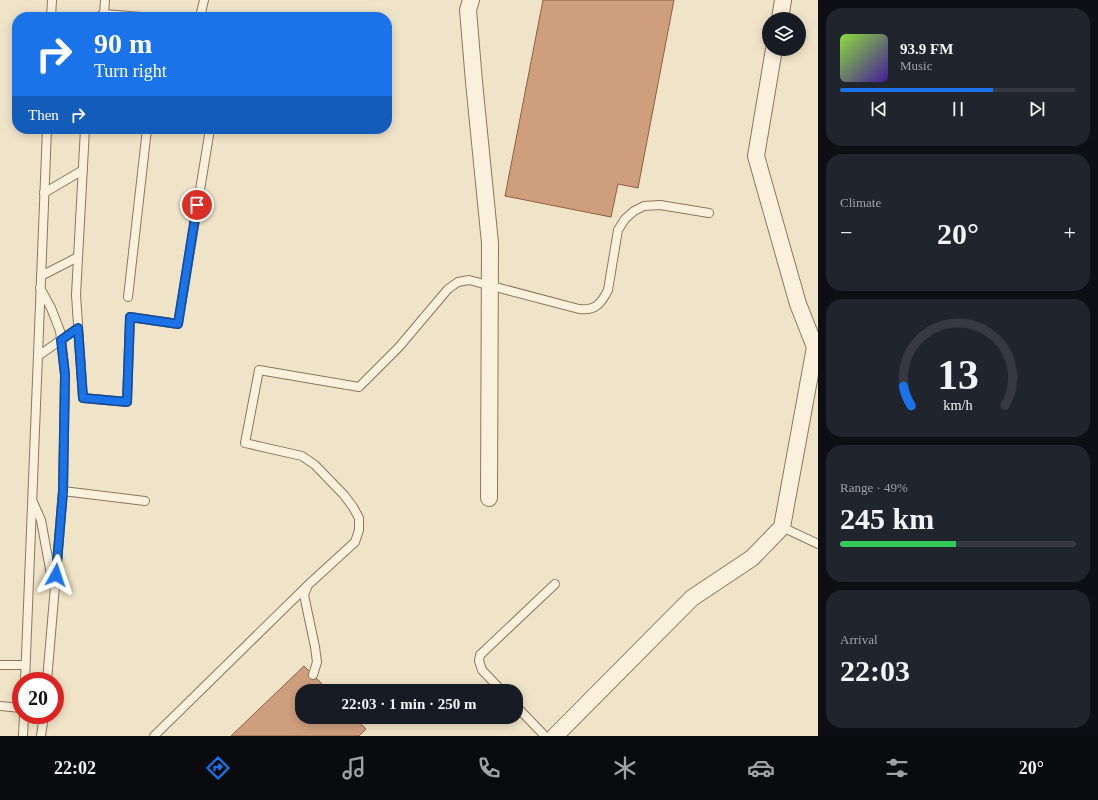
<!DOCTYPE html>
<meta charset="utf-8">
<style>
body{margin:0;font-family:"Times New Roman",serif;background:#20242c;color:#f1f3f6;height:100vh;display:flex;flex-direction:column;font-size:15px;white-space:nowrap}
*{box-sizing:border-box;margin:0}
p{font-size:13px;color:#9ea1a6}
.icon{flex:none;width:22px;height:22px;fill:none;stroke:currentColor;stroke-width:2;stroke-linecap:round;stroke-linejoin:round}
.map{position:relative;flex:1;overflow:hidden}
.panel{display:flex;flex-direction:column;gap:8px;padding:8px;background:#0d0f14;width:280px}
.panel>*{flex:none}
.banner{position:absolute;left:12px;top:12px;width:380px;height:122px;border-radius:16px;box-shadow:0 2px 10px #0003;background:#1a73e8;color:#fff;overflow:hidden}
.controls{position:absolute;left:762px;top:12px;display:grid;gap:8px}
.controls a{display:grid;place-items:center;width:44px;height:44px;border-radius:50%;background:#171b24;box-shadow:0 2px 10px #0003;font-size:20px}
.speed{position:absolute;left:12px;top:672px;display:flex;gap:8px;font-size:20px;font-weight:700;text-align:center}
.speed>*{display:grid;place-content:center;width:52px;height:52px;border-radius:50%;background:#171b24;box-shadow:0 2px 10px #0003;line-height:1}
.speed .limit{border:6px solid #d22;background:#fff;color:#111}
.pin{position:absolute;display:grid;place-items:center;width:34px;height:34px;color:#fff;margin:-17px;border:2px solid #fff;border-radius:50%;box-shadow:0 1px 4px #0007}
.me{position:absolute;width:44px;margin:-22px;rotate:5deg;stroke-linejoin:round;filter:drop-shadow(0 0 3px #0008)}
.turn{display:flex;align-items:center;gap:14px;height:84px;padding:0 16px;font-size:18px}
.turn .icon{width:52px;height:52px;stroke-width:2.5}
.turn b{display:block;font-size:28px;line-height:34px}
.then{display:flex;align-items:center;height:38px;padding:0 16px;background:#0003;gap:8px;font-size:15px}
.big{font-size:30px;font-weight:700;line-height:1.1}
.panel .widget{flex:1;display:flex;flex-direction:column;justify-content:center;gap:6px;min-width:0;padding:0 14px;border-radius:16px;background:#20242c}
.panel .dial{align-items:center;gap:0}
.dial svg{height:104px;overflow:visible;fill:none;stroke:#363941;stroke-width:7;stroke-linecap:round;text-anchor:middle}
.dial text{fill:#f1f3f6;stroke:none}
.song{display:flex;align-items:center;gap:12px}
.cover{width:48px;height:48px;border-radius:6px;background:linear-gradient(135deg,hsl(90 70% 55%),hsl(260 70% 35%))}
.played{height:4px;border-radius:2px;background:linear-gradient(90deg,#1a73e8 65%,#363941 65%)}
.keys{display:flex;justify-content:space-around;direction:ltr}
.heat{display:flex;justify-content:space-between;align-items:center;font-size:22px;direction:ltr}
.charge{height:6px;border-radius:3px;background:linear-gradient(90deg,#34c759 49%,#363941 0)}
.trip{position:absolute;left:295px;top:684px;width:228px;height:40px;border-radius:16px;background:#171b24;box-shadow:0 2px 10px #0003;font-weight:700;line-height:40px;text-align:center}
.menu{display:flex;height:64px;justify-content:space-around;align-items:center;background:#090b0e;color:#9ea1a6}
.menu .icon{width:28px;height:28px}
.menu .current{color:#1a73e8}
.menu b{font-size:18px;color:#f1f3f6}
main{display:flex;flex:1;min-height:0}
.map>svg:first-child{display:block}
.building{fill:#cf9f7d;stroke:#8d5f41}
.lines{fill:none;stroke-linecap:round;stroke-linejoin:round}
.lane-casing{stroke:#8d765c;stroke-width:10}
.street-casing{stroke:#8d765c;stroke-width:18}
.lane{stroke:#faf1dc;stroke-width:8}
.street{stroke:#faf1dc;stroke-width:16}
.route-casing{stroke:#114b97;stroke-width:10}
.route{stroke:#1a73e8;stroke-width:7}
</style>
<main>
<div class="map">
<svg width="818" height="736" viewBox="0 0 818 736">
<rect width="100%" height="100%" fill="#f0e4c8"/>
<!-- building -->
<g class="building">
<path d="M 543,0 L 674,0 L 638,188 L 618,184 L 611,217 L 505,196 Z"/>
<path d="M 304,666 L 329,691 L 302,691 L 302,717 L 354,717 L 366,729 L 359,736 L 231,736 Z"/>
</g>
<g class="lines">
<defs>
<g id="lane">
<path d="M 104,14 L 105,0"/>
<path d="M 51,17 L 52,0"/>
<path d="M 97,17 L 104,14 L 142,17"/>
<path d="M 200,17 L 204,0"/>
<path d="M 85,129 L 76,295 L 83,398 L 127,402 L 130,317 L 178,324 L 210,129"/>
<path d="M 44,193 L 83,170"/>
<path d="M 41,276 L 78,257"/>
<path d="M 40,288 L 51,308 L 60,331 L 63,355 L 65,375 L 63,491"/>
<path d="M 128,297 L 147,129"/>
<path d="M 38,356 L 78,328"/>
<path d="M 33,502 L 41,520 L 52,580"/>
<path d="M 782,527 L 818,544"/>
<path d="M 0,665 L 25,665"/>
<path d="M 313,675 L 317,662 L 315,647 L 304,595 L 308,585 L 355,542 L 359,530 L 359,518 L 353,507 L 344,495 L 315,465 L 302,456 L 245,443 L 259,370 L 359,387 L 399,347 L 448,289 L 458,282 L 469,280 L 579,309 C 595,311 601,304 608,290 L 618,230 L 625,219 L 634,211 L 644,206 L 660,205 L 709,213"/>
<path d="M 25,681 L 47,129"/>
<path d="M 47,681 L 63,491 L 145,501"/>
<path d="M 502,691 L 482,670 L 479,661 L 480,655 L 555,584"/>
<path d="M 0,706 L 21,708"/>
<path d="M 516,706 L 545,736"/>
<path d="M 23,736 L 24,715"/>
<path d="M 41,736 L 44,715"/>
<path d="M 154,736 L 306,587"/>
</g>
<g id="street">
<path d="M 471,0 L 468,10 L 474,82 L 490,243 L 489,498"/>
<path d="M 780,19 L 783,0"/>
<path d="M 555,736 L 692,598 L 752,558 L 782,527 L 815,347 L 798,304 L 756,156 L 774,49"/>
</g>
</defs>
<!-- lane casing -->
<use href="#lane" class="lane-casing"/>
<!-- street casing -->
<use href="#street" class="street-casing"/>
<!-- lane -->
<use href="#lane" class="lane"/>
<!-- street -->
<use href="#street" class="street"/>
</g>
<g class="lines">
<defs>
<path id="route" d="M 56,575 L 63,491 L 65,375 L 61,340 L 78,328 L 83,398 L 127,402 L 130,317 L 178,324 L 197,205"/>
</defs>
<!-- route casing -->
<use href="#route" class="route-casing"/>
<!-- route -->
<use href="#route" class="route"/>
</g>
</svg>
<div class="controls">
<a><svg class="icon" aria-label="layers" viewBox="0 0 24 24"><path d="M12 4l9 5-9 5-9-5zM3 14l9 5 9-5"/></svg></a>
</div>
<div class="speed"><div class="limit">20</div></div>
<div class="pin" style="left:197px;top:205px;background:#d93025"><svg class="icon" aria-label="arrive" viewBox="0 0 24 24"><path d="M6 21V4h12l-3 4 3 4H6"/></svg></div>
<svg class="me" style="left:56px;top:575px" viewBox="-20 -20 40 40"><path d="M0-17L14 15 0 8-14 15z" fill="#1a73e8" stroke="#fff" stroke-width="4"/></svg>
<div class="trip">22:03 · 1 min · 250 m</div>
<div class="banner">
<div class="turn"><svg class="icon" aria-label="right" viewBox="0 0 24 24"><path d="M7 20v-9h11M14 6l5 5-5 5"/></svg><div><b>90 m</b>Turn right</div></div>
<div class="then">Then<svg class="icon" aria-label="right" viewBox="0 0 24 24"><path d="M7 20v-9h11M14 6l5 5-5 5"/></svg></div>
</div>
</div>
<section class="panel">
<div class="widget">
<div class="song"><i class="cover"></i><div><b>93.9 FM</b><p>Music</p></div></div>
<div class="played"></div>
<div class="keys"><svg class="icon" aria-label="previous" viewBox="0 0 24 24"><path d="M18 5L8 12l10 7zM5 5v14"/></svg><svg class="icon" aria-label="pause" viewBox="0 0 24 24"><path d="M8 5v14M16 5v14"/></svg><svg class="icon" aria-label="next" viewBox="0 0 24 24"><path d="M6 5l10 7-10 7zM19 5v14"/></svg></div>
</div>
<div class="widget"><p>Climate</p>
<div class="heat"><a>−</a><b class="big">20°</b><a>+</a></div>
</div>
<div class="widget dial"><svg viewBox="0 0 100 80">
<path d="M14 69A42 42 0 1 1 86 69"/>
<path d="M14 69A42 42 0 0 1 8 54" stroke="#1a73e8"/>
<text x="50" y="56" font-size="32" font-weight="700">13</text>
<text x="50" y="72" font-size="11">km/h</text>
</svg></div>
<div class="widget"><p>Range · 49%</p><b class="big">245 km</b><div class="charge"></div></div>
<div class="widget"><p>Arrival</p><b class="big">22:03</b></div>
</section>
</main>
<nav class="menu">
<b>22:02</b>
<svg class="icon current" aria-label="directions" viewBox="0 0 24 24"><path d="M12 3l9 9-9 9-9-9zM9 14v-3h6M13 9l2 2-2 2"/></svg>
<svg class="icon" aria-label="music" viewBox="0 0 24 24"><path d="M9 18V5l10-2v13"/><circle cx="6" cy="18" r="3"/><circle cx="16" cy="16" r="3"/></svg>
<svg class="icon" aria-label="phone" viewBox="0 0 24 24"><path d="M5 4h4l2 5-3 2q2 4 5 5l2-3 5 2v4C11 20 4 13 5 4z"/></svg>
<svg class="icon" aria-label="climate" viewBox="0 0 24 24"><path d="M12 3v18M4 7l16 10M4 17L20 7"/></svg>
<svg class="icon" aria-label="car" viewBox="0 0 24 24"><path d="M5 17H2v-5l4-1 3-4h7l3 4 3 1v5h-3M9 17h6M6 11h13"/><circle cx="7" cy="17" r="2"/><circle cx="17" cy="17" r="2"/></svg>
<svg class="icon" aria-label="filters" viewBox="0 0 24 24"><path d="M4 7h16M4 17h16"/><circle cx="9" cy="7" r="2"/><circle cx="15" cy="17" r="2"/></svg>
<b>20°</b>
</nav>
